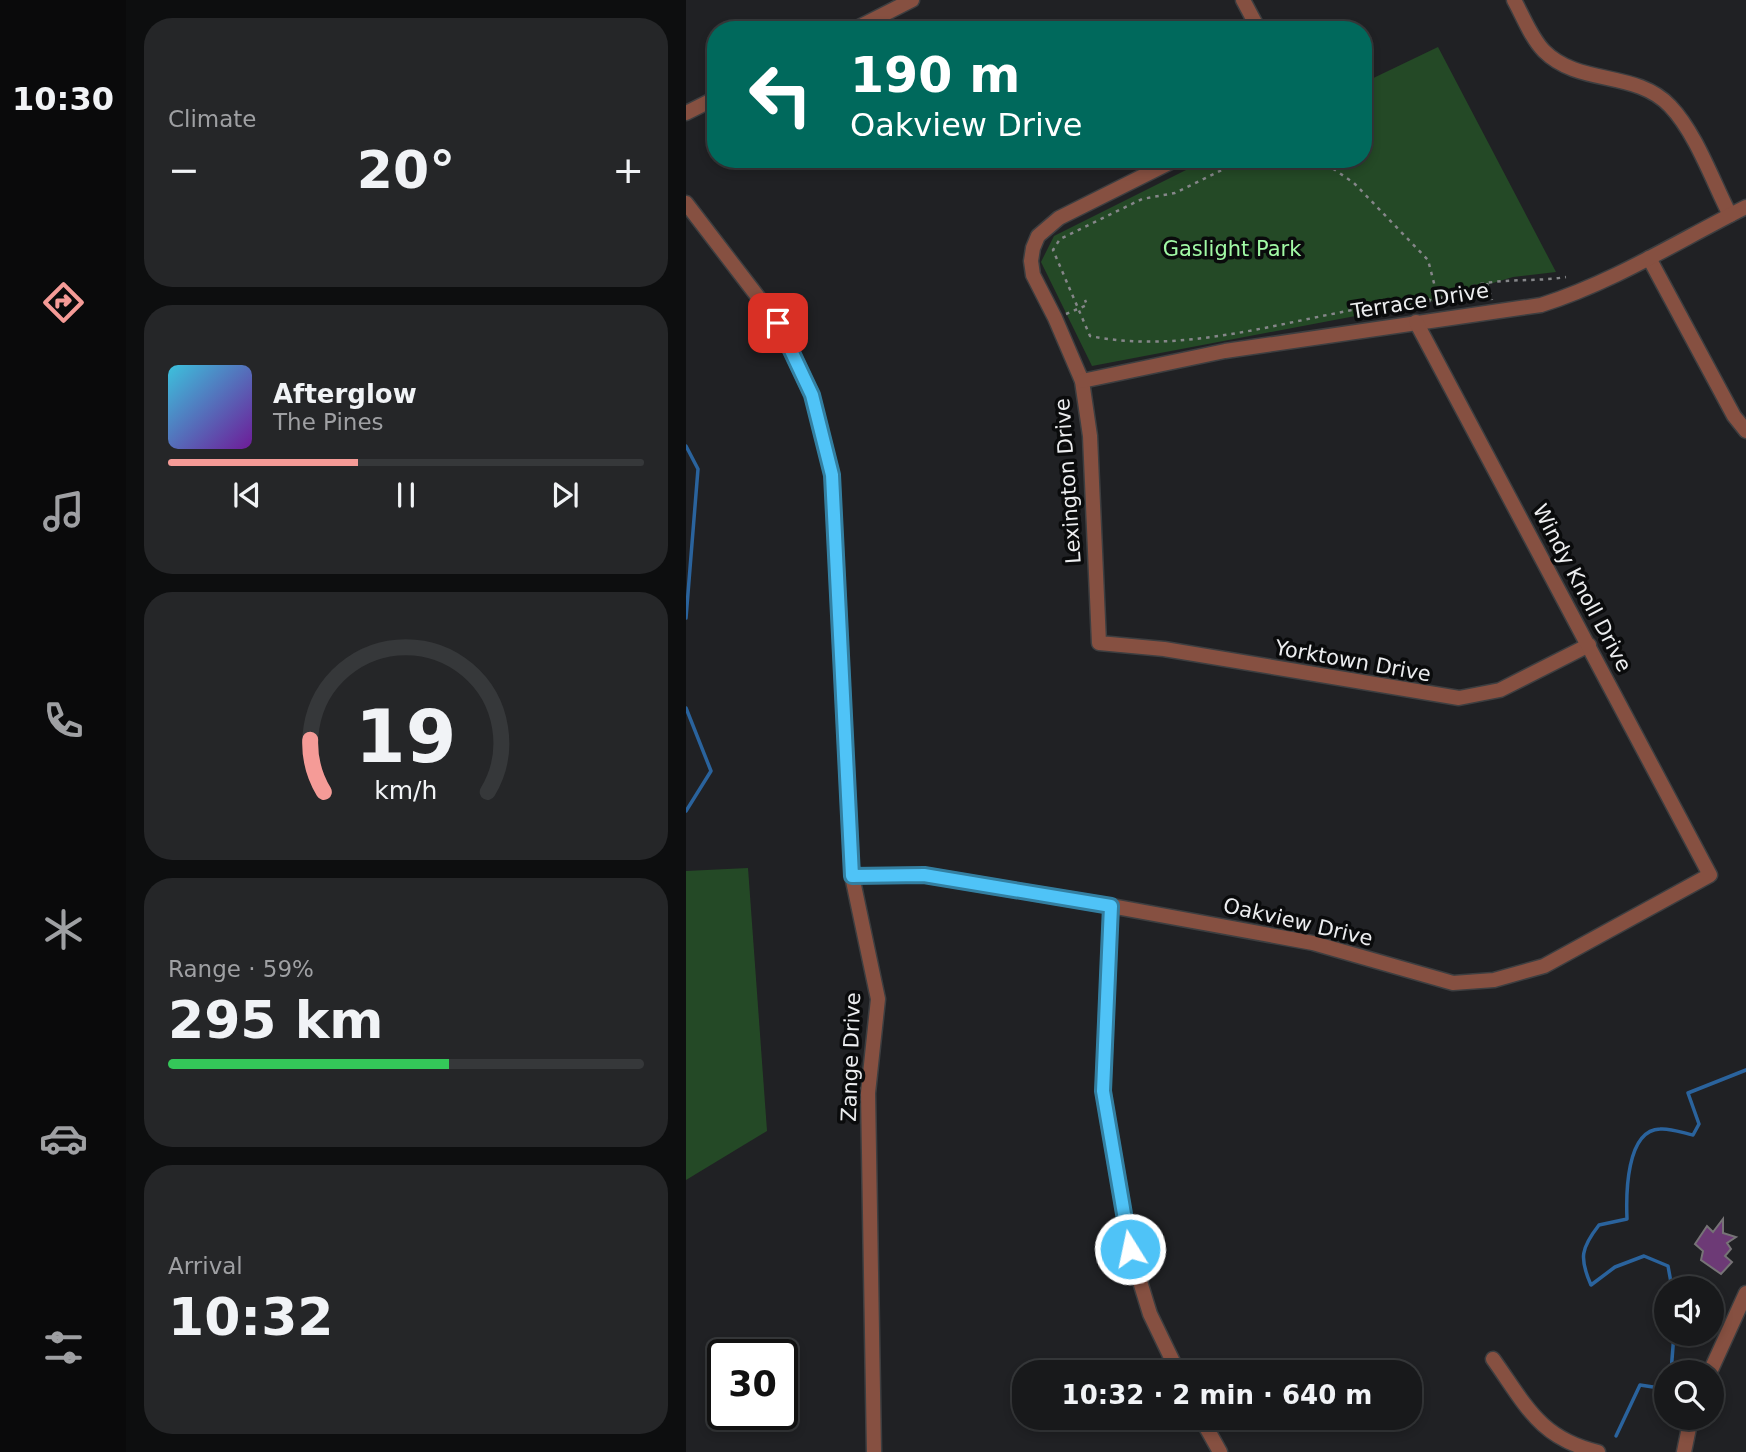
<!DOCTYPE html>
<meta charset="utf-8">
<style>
body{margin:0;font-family:"DejaVu Sans",sans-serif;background:#252628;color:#f1f3f6;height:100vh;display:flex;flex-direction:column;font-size:26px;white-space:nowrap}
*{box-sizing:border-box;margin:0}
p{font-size:23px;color:#9fa0a3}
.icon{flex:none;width:38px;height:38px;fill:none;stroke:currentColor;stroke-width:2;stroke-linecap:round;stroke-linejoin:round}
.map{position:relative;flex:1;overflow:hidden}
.drawer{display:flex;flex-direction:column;gap:18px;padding:18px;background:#0d0e0f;width:560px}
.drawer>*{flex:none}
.hud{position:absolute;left:21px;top:21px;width:665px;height:147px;border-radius:28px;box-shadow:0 4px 10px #0003,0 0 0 2px #36383a;background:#00695c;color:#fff;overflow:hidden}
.tools{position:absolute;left:968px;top:1276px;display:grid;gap:14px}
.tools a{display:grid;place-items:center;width:70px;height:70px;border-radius:50%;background:#18191b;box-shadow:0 4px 10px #0003,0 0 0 2px #36383a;font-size:35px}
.speed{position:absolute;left:21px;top:1339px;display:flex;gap:14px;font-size:35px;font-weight:700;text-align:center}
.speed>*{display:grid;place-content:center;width:91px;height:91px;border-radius:50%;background:#18191b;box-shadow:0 4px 10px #0003,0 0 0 2px #36383a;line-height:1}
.speed .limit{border:4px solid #111;border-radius:10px;background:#fff;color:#111}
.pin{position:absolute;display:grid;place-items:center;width:60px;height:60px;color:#fff;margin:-30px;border-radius:14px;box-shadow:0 4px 10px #0006}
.me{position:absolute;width:77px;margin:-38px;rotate:350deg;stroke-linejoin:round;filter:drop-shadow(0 0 5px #0008)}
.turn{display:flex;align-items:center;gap:24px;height:147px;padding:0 28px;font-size:32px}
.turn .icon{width:91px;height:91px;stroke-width:2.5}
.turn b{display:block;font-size:49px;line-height:60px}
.big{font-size:52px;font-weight:700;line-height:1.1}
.drawer .tile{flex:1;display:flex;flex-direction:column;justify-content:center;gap:10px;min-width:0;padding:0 24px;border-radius:28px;background:#252628}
.drawer .dial{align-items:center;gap:0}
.dial svg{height:182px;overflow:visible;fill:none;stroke:#36383a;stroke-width:7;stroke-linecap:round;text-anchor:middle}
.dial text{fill:#f1f3f6;stroke:none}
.song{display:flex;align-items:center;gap:21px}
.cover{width:84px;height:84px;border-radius:10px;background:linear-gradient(135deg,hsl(190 70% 55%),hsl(280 70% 35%))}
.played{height:7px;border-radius:4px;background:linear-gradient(90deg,#f59b97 40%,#36383a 40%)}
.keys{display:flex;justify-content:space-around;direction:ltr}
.heat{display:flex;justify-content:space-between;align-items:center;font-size:38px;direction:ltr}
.charge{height:10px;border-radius:5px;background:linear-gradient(90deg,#34c759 59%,#36383a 0)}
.trip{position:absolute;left:326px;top:1360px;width:410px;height:70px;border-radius:28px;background:#18191b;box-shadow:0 4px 10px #0003,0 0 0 2px #36383a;font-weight:700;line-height:70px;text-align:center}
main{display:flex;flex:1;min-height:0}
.tabs{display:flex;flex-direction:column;width:126px;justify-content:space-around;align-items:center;background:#0a0a0b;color:#9fa0a3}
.tabs .icon{width:49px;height:49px}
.tabs .current{color:#f59b97}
.tabs b{font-size:32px;color:#f1f3f6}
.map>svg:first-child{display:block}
.green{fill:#244926}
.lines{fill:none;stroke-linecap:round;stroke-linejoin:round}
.stream{stroke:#2a639d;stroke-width:3.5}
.building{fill:#6d3a76;stroke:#767376;stroke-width:2}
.minor-casing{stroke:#3d3e40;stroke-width:17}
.path{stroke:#858689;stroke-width:2.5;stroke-dasharray:3.5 5;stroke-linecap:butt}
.minor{stroke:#865041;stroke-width:14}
.route-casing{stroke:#337fa1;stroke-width:18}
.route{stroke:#4fc3f7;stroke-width:12}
.labels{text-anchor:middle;stroke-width:7;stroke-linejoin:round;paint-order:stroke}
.park-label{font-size:21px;fill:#a1f9a5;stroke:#0a0b0c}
.street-label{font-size:21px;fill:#ecedef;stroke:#0a0b0c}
</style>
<main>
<nav class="tabs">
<b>10:30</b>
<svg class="icon current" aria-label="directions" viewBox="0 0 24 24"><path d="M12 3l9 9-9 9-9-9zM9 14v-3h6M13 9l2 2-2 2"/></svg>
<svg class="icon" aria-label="music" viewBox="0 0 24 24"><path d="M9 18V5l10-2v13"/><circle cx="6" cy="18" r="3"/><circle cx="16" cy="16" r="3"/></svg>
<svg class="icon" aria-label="phone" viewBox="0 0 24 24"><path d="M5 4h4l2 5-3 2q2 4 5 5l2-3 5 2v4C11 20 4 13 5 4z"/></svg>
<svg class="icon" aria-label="climate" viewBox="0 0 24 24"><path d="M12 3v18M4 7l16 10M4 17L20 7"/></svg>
<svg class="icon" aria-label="car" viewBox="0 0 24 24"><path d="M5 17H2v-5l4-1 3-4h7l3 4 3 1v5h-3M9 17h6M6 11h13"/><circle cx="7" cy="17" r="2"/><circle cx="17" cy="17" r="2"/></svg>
<svg class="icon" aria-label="filters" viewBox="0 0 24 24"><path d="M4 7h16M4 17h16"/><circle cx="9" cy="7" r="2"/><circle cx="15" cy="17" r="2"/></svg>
</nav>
<section class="drawer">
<div class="tile"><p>Climate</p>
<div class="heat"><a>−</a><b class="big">20°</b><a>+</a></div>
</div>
<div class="tile">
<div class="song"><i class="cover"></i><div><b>Afterglow</b><p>The Pines</p></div></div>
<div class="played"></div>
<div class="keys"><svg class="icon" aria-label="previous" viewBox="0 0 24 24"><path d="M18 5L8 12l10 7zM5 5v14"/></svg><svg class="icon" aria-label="pause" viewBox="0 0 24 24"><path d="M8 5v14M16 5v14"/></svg><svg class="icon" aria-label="next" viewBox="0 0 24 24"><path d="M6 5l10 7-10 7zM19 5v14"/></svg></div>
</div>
<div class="tile dial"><svg viewBox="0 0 100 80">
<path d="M14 69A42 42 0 1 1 86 69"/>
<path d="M14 69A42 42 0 0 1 8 46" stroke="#f59b97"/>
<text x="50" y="56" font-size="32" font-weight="700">19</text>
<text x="50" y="72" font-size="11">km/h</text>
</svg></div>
<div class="tile"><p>Range · 59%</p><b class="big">295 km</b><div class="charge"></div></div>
<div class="tile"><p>Arrival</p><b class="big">10:32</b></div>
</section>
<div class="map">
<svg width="1060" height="1452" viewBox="0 0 1060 1452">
<rect width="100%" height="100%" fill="#202124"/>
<!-- green -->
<g class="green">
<path d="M 752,47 L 870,272 L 827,277 L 743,302 L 406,366 L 355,262 L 368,236 L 522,159 L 677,159 L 677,83 Z"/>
<path d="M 62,868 L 81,1131 L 0,1180 L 0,871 Z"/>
</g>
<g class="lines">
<!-- stream -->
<g class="stream">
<path d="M 0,446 L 12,469 L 0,618"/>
<path d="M 0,708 L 25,771 L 0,811"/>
<path d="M 986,1288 L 982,1266 L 958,1256 L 929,1267 L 905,1285 C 893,1258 895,1248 913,1225 L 941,1219 C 940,1195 940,1130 974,1129 C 985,1128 997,1133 1007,1135 L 1013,1124 L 1002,1093 L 1060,1070"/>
<path d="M 985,1372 L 988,1334"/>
<path d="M 930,1436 L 954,1385 L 980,1389"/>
</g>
</g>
<!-- building -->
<path class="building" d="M 1037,1219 L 1037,1233 L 1050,1237 L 1041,1243 L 1045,1249 L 1039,1256 L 1046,1262 L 1035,1274 L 1015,1260 L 1017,1251 L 1009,1244 L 1021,1226 L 1027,1232 Z"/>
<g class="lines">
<defs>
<g id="minor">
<path d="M 557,0 L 573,30"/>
<path d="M 828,0 C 837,16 845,38 858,51 C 893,86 950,70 984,106 C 1010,133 1027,182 1044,215"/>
<path d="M 167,30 L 226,0"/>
<path d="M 0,113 L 30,98"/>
<path d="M 491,159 L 373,218 L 352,236 L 347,248 L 345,261 L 347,275 L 369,318 L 396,381 L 404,436 L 413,643 L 478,649 L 773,698 L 814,690 L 903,645"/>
<path d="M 0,203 L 92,323 L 126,395 L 146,475 L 166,876 L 192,999 L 182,1093 L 188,1452"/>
<path d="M 963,258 L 1048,416 L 1060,431"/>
<path d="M 396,381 L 539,351 L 855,305 C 928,282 992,241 1060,207"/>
<path d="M 166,876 L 238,875 L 425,906 L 627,943 L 767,983 L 808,980 L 858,966 L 1024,875 L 730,322"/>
<path d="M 425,906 L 417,1091 L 444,1249 L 464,1314 L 492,1372"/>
<path d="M 807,1359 C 840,1405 853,1438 912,1452"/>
<path d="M 1024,1372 L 1060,1293"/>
<path d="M 515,1418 L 534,1452"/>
<path d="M 998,1452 L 1005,1418"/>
</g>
</defs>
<!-- minor casing -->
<use href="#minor" class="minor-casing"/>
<!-- path -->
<g class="path">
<path d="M 558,159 L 489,193 L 456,199 L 374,239 L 367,250 L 404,336 C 494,354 588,324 677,308 C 699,304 722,308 745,301 C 760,297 775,289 790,285 C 819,278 850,282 880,277"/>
<path d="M 633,159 L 668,183 L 742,260 L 749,287 L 760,295"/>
<path d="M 801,283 L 806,300"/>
<path d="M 743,302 L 749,287"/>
<path d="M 380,314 L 401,305 L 399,300"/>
</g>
<!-- minor -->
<use href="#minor" class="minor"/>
</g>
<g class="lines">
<defs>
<path id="route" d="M 92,323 L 126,395 L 146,475 L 166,876 L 238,875 L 425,906 L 417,1091 L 444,1249"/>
</defs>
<!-- route casing -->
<use href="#route" class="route-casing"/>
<!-- route -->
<use href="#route" class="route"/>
</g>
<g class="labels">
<!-- park labels -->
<g class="park-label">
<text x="546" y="256">Gaslight Park</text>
</g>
<!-- street labels -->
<g class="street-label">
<text transform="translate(734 301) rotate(-9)" y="7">Terrace Drive</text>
<text transform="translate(382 481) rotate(-94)" y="7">Lexington Drive</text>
<text transform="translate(896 588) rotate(62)" y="7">Windy Knoll Drive</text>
<text transform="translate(667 661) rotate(10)" y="7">Yorktown Drive</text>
<text transform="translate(612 922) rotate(13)" y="7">Oakview Drive</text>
<text transform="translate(165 1057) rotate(-88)" y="7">Zange Drive</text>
</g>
</g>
</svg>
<div class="tools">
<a><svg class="icon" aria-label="sound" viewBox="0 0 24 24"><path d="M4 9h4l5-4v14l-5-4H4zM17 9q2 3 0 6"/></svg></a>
<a><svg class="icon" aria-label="search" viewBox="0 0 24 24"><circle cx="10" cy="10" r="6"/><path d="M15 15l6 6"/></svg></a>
</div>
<div class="speed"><div class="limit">30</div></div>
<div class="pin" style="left:92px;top:323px;background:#d93025"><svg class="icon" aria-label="arrive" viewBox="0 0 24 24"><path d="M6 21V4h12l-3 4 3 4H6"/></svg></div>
<svg class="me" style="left:444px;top:1249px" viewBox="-20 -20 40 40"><circle r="17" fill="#4fc3f7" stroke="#fff" stroke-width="3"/><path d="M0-11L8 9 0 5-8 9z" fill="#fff"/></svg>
<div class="trip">10:32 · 2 min · 640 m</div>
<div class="hud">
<div class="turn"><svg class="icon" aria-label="left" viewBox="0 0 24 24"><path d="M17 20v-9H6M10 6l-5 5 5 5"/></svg><div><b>190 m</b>Oakview Drive</div></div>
</div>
</div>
</main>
